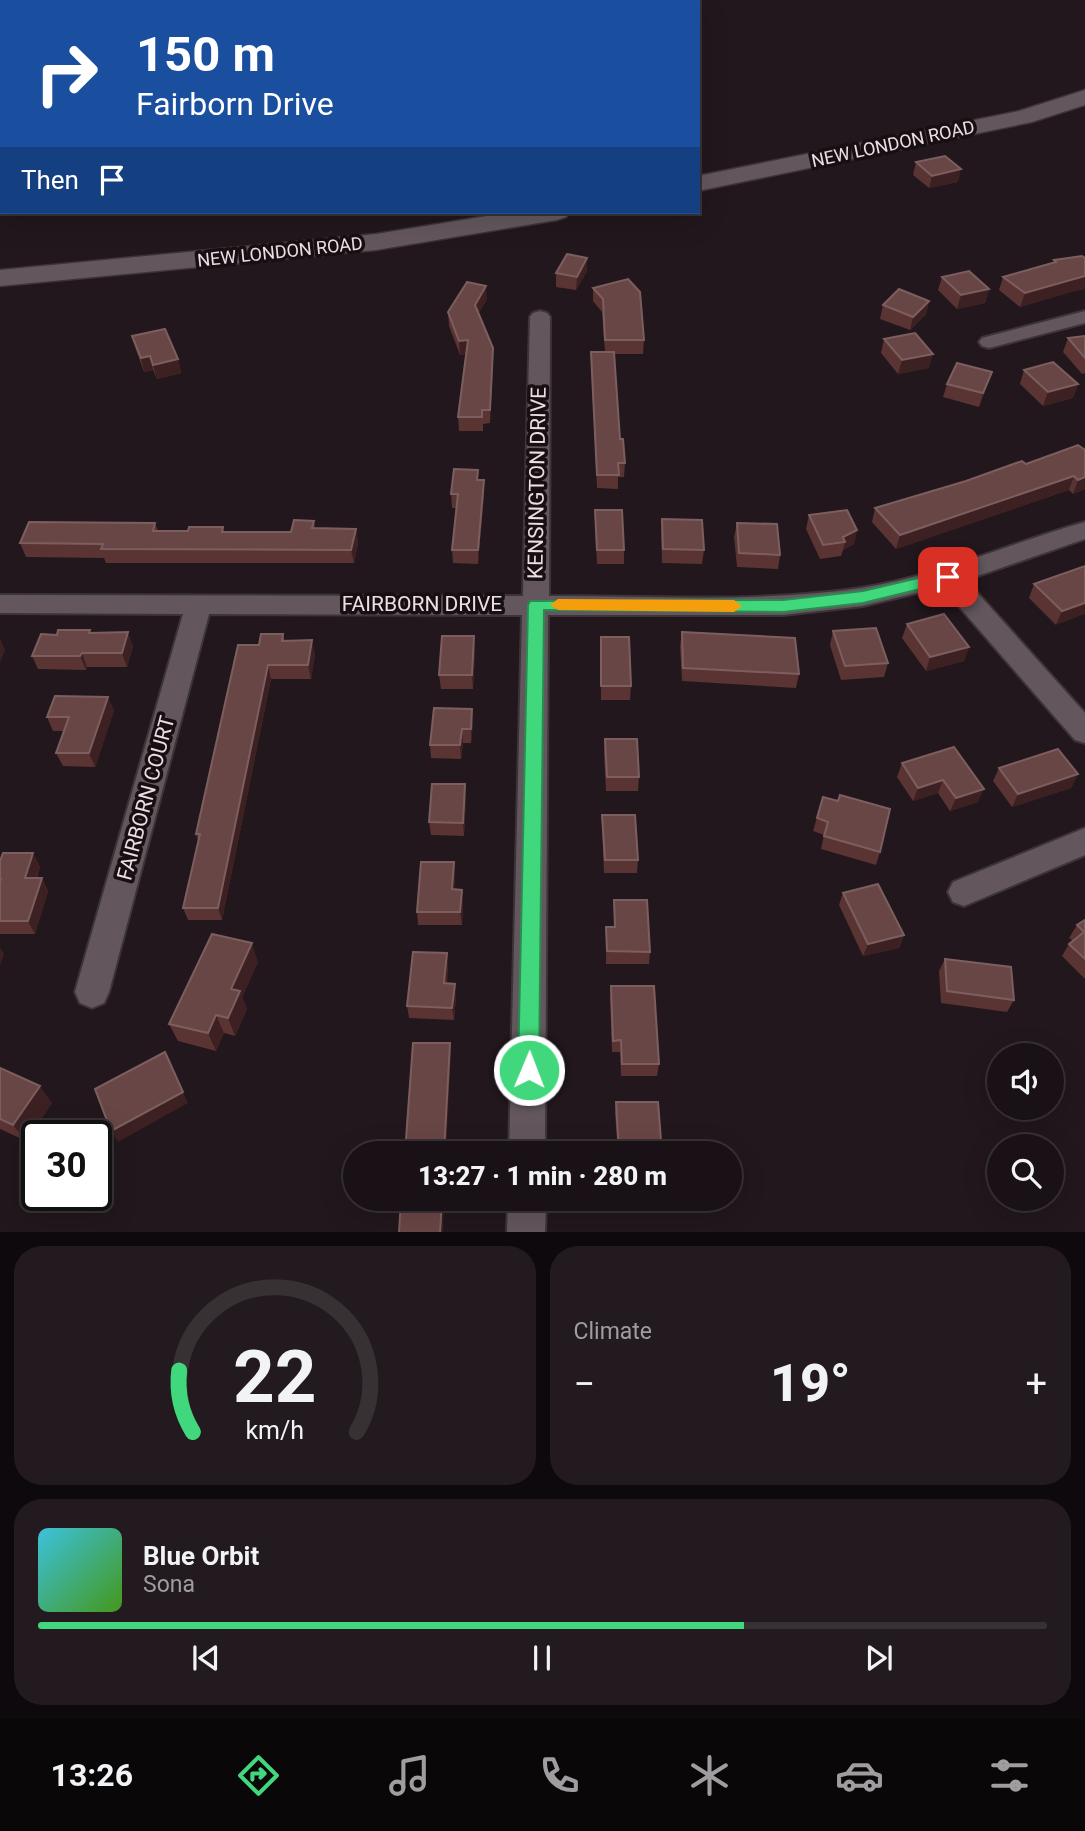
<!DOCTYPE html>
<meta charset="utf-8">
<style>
body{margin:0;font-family:Roboto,sans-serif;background:#221a1e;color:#f1f3f6;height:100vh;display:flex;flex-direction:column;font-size:26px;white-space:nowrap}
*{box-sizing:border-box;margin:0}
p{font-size:23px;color:#9f9da0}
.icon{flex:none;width:38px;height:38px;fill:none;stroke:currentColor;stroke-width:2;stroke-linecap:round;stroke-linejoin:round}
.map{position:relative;height:1232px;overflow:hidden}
.panel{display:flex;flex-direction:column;gap:14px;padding:14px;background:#0e090c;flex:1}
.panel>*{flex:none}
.hud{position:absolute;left:0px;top:0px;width:700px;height:214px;box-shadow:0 7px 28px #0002,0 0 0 2px #373134;background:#1a4fa0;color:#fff;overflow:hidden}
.buttons{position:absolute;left:987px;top:1043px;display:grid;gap:14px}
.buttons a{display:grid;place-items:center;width:77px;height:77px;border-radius:50%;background:#191115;box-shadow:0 7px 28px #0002,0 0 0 2px #373134;font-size:35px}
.speed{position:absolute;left:21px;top:1120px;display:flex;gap:14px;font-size:35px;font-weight:700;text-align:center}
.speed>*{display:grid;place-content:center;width:91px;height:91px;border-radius:50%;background:#191115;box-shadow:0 7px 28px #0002,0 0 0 2px #373134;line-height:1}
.speed .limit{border:4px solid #111;border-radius:10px;background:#fff;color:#111}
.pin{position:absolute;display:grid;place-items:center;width:60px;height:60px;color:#fff;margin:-30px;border-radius:14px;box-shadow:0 4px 10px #0006}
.me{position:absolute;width:77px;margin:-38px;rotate:1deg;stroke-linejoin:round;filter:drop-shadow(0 0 5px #0008)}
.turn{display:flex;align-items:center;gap:24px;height:147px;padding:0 21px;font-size:32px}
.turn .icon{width:91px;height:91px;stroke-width:2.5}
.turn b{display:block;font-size:49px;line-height:60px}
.then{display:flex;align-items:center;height:66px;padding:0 21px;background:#0003;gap:14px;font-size:26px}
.big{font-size:52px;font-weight:800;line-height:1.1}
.panel .card{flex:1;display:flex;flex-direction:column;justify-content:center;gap:10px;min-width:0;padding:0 24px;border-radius:28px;background:#221a1e}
.panel .dial{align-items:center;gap:0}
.dial svg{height:182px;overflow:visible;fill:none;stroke:#373134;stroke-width:7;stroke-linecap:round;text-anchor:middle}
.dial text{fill:#f1f3f6;stroke:none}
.song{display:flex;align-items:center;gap:21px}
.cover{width:84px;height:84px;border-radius:10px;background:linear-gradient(135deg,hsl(190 70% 55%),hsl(100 70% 35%))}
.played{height:7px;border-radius:4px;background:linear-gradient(90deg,#41d77c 70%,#373134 70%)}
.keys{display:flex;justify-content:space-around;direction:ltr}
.heat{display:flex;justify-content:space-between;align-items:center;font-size:38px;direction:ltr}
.panel .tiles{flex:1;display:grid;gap:14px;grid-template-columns:1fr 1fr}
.card:last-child{grid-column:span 2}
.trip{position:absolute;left:343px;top:1141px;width:399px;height:70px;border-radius:35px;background:#191115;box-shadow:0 7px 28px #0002,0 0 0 2px #373134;font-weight:800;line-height:70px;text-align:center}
.tabs{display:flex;height:112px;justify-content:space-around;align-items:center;background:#0a0708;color:#9f9da0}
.tabs .icon{width:49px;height:49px}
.tabs .on{color:#41d77c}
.tabs b{font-size:32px;color:#f1f3f6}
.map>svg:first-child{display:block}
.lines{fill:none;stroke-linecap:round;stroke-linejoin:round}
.street-casing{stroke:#3b3438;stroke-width:4}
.secondary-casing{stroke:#3b3438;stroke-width:3}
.street{fill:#63575d;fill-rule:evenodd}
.secondary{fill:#63575d;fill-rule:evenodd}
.wall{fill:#5a3333}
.shaded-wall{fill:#3d2022}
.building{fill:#694646;stroke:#7d5e5f;stroke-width:2}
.route{fill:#41d77c;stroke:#2a8c51;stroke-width:2}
.slow{fill:#f59e0b}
.labels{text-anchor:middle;stroke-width:7;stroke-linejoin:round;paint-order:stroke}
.far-street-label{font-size:18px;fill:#e8e0e4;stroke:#180f13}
.street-label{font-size:21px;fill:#e8e0e4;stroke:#180f13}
</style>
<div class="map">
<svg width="1085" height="1233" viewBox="0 0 1085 1233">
<rect width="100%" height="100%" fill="#21171c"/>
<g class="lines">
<defs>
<g id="street">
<path d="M 0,6 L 2,6 L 0,16 Z"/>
<path d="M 540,311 L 547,313 L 550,317 L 549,596 C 652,596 758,603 861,588 C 939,576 1010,543 1085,522 L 1085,539 L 966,580 L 1085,713 L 1085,743 L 1075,740 L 942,587 L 863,606 L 783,615 L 548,615 L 545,1153 L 509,1153 L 522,615 L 209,614 L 109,992 L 104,1003 L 92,1008 L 80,1003 L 75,992 L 183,614 L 0,613 L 0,595 L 523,596 L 530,317 L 533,313 Z"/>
<path d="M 1085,311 L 1085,323 L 989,348 L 982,346 L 979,342 L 982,338 Z"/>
<path d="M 1085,828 L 1085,855 L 964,906 L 953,902 L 948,892 L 953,882 Z"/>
<path d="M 508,1199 L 546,1199 L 545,1233 L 507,1233 Z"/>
</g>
<g id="secondary">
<path d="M 1085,90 L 1085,105 L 1032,122 L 698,191 L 698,176 L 1019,111 Z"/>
<path d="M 511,212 L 570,212 L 566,217 L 557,220 L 376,250 L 0,286 L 0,270 L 376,234 Z"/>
</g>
</defs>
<!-- street casing -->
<use href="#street" class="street-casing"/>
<!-- secondary casing -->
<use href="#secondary" class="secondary-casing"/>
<!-- street -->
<use href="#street" class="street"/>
<!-- secondary -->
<use href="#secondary" class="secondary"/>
</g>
<!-- wall -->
<g class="wall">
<path d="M 916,162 L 958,182 L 929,188 L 913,175 Z"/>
<path d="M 1085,258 L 1085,289 L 1074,291 L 1020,307 L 999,290 L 1003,277 L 1053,263 L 1054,260 Z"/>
<path d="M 587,271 L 576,290 L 556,287 L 556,273 Z"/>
<path d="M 942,277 L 989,289 L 985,303 L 957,309 L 938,290 Z"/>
<path d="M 593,288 L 644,340 L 643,354 L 614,354 L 620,439 L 625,463 L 624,477 L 618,477 L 618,489 L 597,488 L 591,366 L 591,352 L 605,352 L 602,312 L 593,301 Z"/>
<path d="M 487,299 L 478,314 L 493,362 L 490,423 L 483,424 L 483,431 L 459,431 L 458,417 L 466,354 L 460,355 L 449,326 L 448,312 Z"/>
<path d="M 929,301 L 926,314 L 910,330 L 880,319 L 883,305 Z"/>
<path d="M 132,336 L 178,359 L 181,373 L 157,379 L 153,370 L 144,372 L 136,350 Z"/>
<path d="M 1085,336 L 1085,373 L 1082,374 L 1063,352 L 1068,338 Z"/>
<path d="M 884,339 L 929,368 L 898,374 L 881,353 Z"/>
<path d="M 1024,370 L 1078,384 L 1073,398 L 1043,406 L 1020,384 Z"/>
<path d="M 947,384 L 987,386 L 979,407 L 943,397 Z"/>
<path d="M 1078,445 L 1085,489 L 1073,494 L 1069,490 L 896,549 L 872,522 L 875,508 L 1026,464 Z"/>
<path d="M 478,480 L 484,494 L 478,564 L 453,563 L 452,550 L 456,508 L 452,508 L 451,494 Z"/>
<path d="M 595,510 L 624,550 L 624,564 L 597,564 L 595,524 Z"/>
<path d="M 809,515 L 857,530 L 854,544 L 843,550 L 841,556 L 820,559 L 806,529 Z"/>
<path d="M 662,519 L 704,550 L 702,564 L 662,563 L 661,533 Z"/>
<path d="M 314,521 L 315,528 L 356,529 L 358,543 L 354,563 L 106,563 L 104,558 L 26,557 L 20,543 L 155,523 L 158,531 L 188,531 L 223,527 L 224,532 L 291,532 Z"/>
<path d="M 737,523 L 780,555 L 778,569 L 737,567 L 734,537 Z"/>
<path d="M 1085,566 L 1056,625 L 1029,598 L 1034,584 Z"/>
<path d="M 907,624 L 969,647 L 964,661 L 926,671 L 902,638 Z"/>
<path d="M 90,630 L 91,633 L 133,646 L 127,667 L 87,667 L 86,670 L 38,669 L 32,656 L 57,635 Z"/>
<path d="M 833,631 L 888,663 L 884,677 L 841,680 L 830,645 Z"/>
<path d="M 682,632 L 799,674 L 796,688 L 682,681 L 680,646 Z"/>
<path d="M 283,634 L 285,641 L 315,654 L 311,679 L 271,679 L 222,920 L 188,920 L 183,908 L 198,841 L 196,834 L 259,645 Z"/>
<path d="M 601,637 L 631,686 L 630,700 L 601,700 Z"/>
<path d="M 475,650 L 473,689 L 441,689 L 439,675 Z"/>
<path d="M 114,710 L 95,767 L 63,766 L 56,753 L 64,731 L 53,731 L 47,717 Z"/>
<path d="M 473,723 L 471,743 L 463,743 L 461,759 L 431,758 L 430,745 Z"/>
<path d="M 605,739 L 639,777 L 638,791 L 606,791 L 604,753 Z"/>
<path d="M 954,747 L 978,802 L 950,811 L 938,793 L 913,801 L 897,777 L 902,763 Z"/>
<path d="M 999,768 L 1078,774 L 1071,788 L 1012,807 L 993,781 Z"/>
<path d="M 465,784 L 466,798 L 464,836 L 431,835 L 429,822 Z"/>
<path d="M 823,797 L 880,852 L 876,865 L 821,849 L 824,835 L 813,831 Z"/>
<path d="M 602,815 L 638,860 L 637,873 L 604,873 L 602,828 Z"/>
<path d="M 0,861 L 40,866 L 37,878 L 42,878 L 48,891 L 35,934 L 0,934 Z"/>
<path d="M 454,862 L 455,875 L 454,889 L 463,902 L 462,925 L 418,925 L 417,912 Z"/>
<path d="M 843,893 L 904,935 L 899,948 L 863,956 L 839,905 Z"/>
<path d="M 614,900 L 650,952 L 649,964 L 606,964 L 606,927 L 614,927 Z"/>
<path d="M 1085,920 L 1085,979 L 1062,956 L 1069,944 L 1073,941 L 1069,938 L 1077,925 Z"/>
<path d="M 945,959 L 1014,1000 L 1007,1012 L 941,1003 L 939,971 Z"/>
<path d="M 258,962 L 242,997 L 247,1009 L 235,1036 L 224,1033 L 216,1051 L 178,1041 L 169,1024 Z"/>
<path d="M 448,965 L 447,983 L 456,996 L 454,1020 L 409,1018 L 407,1006 Z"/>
<path d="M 611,986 L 659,1064 L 657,1076 L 621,1076 L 620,1052 L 612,1052 L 610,998 Z"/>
<path d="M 0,1068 L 52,1103 L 26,1141 L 0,1129 Z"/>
<path d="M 616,1102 L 662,1153 L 618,1153 L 615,1113 Z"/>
</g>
<!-- shaded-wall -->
<g class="shaded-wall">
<path d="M 961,169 L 958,182 L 929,188 L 932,176 Z"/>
<path d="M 587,258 L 587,271 L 576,290 L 577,277 Z"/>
<path d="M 1085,276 L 1085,289 L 1074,291 L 1020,307 L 1025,293 Z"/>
<path d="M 486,286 L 487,299 L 475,319 L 475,305 Z"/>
<path d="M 989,289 L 985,303 L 957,309 L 961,295 Z"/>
<path d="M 929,301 L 926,314 L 910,330 L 913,317 Z"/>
<path d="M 468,340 L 468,353 L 460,355 L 459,341 Z"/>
<path d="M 493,348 L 493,362 L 490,423 L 490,410 Z"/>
<path d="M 933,354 L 929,368 L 898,374 L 902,360 Z"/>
<path d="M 150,356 L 153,370 L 144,372 L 141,358 Z"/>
<path d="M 178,359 L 181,373 L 157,379 L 153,365 Z"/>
<path d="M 992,372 L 987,386 L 979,407 L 983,393 Z"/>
<path d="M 1078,384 L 1073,398 L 1043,406 L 1048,392 Z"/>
<path d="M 1074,476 L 1069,490 L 896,549 L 900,535 Z"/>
<path d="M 1085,477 L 1085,489 L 1073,494 L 1078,480 Z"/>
<path d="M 484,480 L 484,494 L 478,564 L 478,550 Z"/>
<path d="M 356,529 L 358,543 L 354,563 L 351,550 Z"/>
<path d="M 857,530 L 854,544 L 843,550 L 845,542 L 843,537 Z"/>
<path d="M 1085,603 L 1085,614 L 1056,625 L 1062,611 Z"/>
<path d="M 128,632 L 133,646 L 127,667 L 122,653 Z"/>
<path d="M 474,636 L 475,650 L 473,689 L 472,675 Z"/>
<path d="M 0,638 L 5,650 L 0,663 Z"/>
<path d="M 312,640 L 315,654 L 311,679 L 308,665 Z"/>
<path d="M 969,647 L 964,661 L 926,671 L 930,657 Z"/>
<path d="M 82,653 L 87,667 L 86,670 L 80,656 Z"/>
<path d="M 268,665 L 271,679 L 222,920 L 218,908 Z"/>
<path d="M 108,697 L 114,710 L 95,767 L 89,753 Z"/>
<path d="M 472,709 L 473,723 L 471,743 L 471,729 Z"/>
<path d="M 462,729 L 463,743 L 461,759 L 460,745 Z"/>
<path d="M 1078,774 L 1071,788 L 1012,807 L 1018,794 Z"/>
<path d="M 943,780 L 938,793 L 913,801 L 918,788 Z"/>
<path d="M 465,784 L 466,798 L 464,836 L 463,823 Z"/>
<path d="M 984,789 L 978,802 L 950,811 L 956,798 Z"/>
<path d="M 33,853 L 40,866 L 32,891 L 25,878 Z"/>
<path d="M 454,862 L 455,875 L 454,902 L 452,889 Z"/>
<path d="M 42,878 L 48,891 L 35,934 L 28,921 Z"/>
<path d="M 462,890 L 463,902 L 462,925 L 460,912 Z"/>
<path d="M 904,935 L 899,948 L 863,956 L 868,944 Z"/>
<path d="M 252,943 L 258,962 L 242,997 L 247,1009 L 235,1036 L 228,1018 L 231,989 Z"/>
<path d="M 0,947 L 4,954 L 0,966 Z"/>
<path d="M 447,953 L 448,965 L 445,995 L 444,983 Z"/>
<path d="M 455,984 L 456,996 L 454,1020 L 452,1008 Z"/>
<path d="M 216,1015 L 224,1033 L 216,1051 L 208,1033 Z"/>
<path d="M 450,1043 L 451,1054 L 446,1153 L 444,1153 Z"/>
<path d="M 165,1052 L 188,1103 L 118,1142 L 111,1131 Z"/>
<path d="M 40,1086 L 52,1103 L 26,1141 L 13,1125 Z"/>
<path d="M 442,1199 L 444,1199 L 443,1233 L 440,1233 Z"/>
</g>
<!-- building -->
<g class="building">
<path d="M 945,156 L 961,169 L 932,176 L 916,162 Z"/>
<path d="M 567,254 L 587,258 L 577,277 L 556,273 Z"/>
<path d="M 1082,256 L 1085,258 L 1085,276 L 1025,293 L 1003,277 L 1056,262 L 1054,260 Z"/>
<path d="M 969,271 L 989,289 L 961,295 L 942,277 Z"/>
<path d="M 628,279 L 640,292 L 644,340 L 605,340 L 603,299 L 593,288 Z"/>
<path d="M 467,282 L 486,286 L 475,305 L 493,348 L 490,410 L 482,410 L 482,417 L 458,417 L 468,340 L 459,341 L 448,312 Z"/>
<path d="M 899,289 L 929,301 L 913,317 L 883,305 Z"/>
<path d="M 165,329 L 178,359 L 153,365 L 150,356 L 141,358 L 132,336 Z"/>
<path d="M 915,333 L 933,354 L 902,360 L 884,339 Z"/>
<path d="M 1085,336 L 1085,358 L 1068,338 Z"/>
<path d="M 591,352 L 614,352 L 620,439 L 623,439 L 625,463 L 618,463 L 619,475 L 597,475 Z"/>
<path d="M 1053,362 L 1078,384 L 1048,392 L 1024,370 Z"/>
<path d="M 957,363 L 992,372 L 983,393 L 947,384 Z"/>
<path d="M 1078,445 L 1085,450 L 1085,477 L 1078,480 L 1074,476 L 900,535 L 875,508 L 966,481 L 1022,461 L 1026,464 Z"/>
<path d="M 454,469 L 478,470 L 477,480 L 484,480 L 478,550 L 452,550 L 458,494 L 451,494 Z"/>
<path d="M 595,510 L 622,510 L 624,550 L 597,550 Z"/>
<path d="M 847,510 L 857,530 L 843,537 L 845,542 L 823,545 L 809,515 Z"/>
<path d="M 662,519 L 702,520 L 704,550 L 663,549 Z"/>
<path d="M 294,520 L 314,521 L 312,528 L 356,529 L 351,550 L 101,549 L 103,544 L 20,543 L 29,522 L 155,523 L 153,531 L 188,531 L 189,527 L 223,527 L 222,532 L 291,532 Z"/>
<path d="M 737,523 L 777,524 L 780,555 L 739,553 Z"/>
<path d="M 1085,566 L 1085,603 L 1062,611 L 1034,584 Z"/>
<path d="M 944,614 L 969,647 L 930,657 L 907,624 Z"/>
<path d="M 876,628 L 888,663 L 845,666 L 833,631 Z"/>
<path d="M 58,630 L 90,630 L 89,633 L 128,632 L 122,653 L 82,653 L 80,656 L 32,656 L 41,634 L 57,635 Z"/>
<path d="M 682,632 L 795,638 L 799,674 L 683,668 Z"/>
<path d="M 261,634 L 283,634 L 282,641 L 312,640 L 308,665 L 268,665 L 218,908 L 183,908 L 200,834 L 196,834 L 238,645 L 259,645 Z"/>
<path d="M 442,636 L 474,636 L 472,675 L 439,675 Z"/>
<path d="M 601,637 L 629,637 L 631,686 L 601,686 Z"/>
<path d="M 55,696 L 108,697 L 89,753 L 56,753 L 69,717 L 47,717 Z"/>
<path d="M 434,708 L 472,709 L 471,729 L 462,729 L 460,745 L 430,745 Z"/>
<path d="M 605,739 L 637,739 L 639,777 L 607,777 Z"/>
<path d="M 954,747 L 984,789 L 956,798 L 943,780 L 918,788 L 902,763 Z"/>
<path d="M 1058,749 L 1078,774 L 1018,794 L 999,768 Z"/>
<path d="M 432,784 L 465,784 L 463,823 L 429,822 Z"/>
<path d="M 840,795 L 890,809 L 880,852 L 824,836 L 828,822 L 817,818 L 823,797 L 838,801 Z"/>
<path d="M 602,815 L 635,815 L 638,860 L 605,860 Z"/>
<path d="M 3,853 L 33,853 L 25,878 L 42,878 L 28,921 L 0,921 L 0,882 L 1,879 L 0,879 L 0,861 Z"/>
<path d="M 421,862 L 454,862 L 452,889 L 462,890 L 460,912 L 417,912 Z"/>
<path d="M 878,884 L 904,935 L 868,944 L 843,893 Z"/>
<path d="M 614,900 L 647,900 L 650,952 L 607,951 L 606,927 L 615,927 Z"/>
<path d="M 1085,920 L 1085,959 L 1069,944 L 1084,932 L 1077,925 Z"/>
<path d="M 212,934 L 252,943 L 231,989 L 240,991 L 228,1018 L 216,1015 L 208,1033 L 169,1024 Z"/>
<path d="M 413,952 L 447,953 L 444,983 L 455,984 L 452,1008 L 407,1006 Z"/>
<path d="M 945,959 L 1011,967 L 1014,1000 L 947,991 Z"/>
<path d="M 611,986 L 654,986 L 659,1064 L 622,1064 L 621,1040 L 613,1041 Z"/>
<path d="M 413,1043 L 450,1043 L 444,1153 L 405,1153 Z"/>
<path d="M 165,1052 L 183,1092 L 111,1131 L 95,1089 Z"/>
<path d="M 0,1068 L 40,1086 L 13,1125 L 0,1119 Z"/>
<path d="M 616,1102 L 658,1102 L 662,1153 L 619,1153 Z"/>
<path d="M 401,1199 L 442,1199 L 440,1233 L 399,1233 Z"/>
</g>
<!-- route -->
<path class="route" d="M 948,571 L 953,573 L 956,577 L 953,581 L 863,603 L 783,612 L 544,610 L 539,1070 L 536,1077 L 529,1080 L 521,1077 L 518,1070 L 528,605 L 530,601 L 783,600 L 863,591 Z"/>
<!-- slow -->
<path class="slow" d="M 558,599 L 734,600 L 742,606 L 734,612 L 558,610 L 550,605 Z"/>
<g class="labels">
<!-- far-street labels -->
<g class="far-street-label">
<text transform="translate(893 144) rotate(-12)" y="6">NEW LONDON ROAD</text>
<text transform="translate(280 252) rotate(-6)" y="6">NEW LONDON ROAD</text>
</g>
<!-- street labels -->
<g class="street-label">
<text transform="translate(537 483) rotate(-89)" y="7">KENSINGTON DRIVE</text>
<text x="422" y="611">FAIRBORN DRIVE</text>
<text transform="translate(146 798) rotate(-75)" y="7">FAIRBORN COURT</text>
</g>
</g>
</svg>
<div class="buttons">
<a><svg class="icon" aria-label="sound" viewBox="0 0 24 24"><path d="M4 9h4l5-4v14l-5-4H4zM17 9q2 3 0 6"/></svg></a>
<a><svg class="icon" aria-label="search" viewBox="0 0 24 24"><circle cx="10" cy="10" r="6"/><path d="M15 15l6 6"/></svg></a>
</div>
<div class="speed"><div class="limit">30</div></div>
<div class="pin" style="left:948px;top:577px;background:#d93025"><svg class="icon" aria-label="arrive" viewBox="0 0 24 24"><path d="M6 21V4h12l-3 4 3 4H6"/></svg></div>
<svg class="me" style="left:529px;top:1070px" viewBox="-20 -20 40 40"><circle r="17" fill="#41d77c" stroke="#fff" stroke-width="3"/><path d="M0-11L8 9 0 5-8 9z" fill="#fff"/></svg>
<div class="trip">13:27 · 1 min · 280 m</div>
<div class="hud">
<div class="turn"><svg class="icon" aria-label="right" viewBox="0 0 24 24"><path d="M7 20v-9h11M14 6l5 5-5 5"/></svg><div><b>150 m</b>Fairborn Drive</div></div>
<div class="then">Then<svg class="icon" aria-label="arrive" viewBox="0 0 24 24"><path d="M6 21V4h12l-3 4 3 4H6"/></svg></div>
</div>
</div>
<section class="panel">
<div class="tiles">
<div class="card dial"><svg viewBox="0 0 100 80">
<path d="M14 69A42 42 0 1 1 86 69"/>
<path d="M14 69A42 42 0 0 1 8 42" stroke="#41d77c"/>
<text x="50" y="56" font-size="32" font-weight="700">22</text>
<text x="50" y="72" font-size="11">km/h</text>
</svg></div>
<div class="card"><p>Climate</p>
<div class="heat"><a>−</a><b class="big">19°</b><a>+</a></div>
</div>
<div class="card">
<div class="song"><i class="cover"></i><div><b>Blue Orbit</b><p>Sona</p></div></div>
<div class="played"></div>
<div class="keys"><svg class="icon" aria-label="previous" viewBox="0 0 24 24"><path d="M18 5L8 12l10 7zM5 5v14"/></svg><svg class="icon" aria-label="pause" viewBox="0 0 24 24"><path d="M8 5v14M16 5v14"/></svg><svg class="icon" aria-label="next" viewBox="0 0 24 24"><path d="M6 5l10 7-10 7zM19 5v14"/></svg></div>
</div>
</div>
</section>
<nav class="tabs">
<b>13:26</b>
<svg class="icon on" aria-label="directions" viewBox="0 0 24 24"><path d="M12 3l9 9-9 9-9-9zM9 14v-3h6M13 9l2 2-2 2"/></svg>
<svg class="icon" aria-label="music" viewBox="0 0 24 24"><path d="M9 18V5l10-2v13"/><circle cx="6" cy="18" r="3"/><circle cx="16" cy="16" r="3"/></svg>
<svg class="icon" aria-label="phone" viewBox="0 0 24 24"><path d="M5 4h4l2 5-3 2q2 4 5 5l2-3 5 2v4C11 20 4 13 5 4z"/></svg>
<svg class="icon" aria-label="climate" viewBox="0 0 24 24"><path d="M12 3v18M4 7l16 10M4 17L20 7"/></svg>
<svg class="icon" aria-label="car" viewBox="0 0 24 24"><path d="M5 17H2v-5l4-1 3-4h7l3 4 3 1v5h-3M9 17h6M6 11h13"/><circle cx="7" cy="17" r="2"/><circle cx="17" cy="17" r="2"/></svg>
<svg class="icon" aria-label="filters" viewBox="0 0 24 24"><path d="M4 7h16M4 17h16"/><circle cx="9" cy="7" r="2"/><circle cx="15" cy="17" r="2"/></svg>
</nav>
